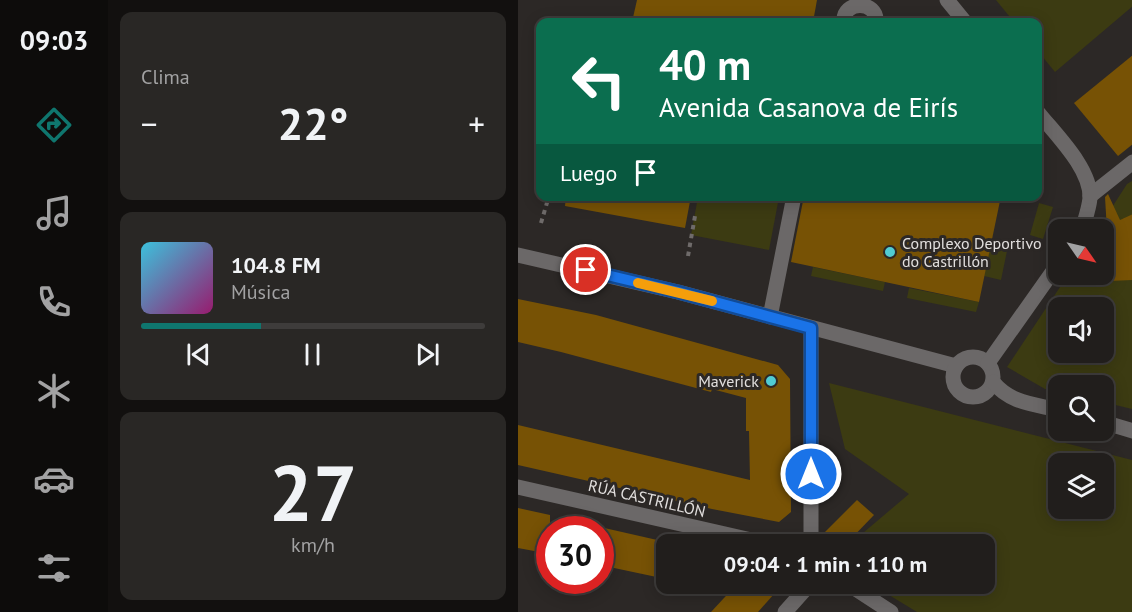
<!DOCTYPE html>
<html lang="es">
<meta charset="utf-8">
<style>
body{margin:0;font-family:"PT Sans",sans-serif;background:#292725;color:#f1f3f6;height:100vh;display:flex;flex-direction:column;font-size:22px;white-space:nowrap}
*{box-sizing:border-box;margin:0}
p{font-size:20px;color:#a2a2a3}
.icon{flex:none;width:33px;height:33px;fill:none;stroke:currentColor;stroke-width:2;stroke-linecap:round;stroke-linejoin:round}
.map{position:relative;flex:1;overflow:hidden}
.sheet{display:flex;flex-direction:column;gap:12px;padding:12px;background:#12100f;width:410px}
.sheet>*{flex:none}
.banner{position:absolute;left:18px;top:18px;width:506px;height:183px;border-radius:12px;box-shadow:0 3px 15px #0003,0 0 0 2px #3e3c3b;background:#0b6e4f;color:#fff;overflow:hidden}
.needle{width:39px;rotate:124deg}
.controls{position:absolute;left:530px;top:219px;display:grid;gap:12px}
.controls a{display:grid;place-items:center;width:66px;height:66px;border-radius:12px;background:#211e1c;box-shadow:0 3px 15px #0003,0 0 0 2px #3e3c3b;font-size:30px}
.speed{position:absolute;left:18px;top:516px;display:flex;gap:12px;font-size:30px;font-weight:700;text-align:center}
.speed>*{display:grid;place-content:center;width:78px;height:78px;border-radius:50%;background:#211e1c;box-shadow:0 3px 15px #0003,0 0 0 2px #3e3c3b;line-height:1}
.speed .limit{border:9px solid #d22;background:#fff;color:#111}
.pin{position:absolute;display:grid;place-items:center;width:51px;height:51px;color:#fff;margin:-26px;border:3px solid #fff;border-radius:50%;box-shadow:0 2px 6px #0007}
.me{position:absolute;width:66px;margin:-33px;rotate:0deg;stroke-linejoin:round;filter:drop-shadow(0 0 4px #0008)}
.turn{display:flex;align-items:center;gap:21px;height:126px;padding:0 24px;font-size:27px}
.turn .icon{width:78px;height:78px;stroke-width:2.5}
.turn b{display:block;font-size:42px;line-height:51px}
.then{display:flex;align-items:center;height:57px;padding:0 24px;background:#0003;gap:12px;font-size:22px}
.big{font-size:45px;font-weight:700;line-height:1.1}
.sheet .card{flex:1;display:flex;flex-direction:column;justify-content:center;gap:9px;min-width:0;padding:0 21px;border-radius:12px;background:#292725}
.sheet .dial{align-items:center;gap:0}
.dial b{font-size:78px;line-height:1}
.song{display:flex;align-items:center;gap:18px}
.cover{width:72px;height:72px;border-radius:9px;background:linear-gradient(135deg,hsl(190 70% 55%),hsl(320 70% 35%))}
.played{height:6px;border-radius:3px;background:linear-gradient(90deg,#0f766e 35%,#3e3c3b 35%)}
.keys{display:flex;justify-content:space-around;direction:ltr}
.heat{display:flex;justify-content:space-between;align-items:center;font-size:33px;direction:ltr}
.trip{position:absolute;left:138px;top:534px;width:339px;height:60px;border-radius:12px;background:#211e1c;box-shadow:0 3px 15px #0003,0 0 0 2px #3e3c3b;font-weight:700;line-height:60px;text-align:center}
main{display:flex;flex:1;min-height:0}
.tab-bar{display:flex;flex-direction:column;width:108px;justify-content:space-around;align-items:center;background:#0d0c0b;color:#a2a2a3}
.tab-bar .icon{width:42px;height:42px}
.tab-bar .selected{color:#0f766e}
.tab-bar b{font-size:27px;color:#f1f3f6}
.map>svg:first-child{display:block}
.green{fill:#3c3b12;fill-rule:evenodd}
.building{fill:#775205}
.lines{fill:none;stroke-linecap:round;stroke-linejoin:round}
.path{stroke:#6f6b6a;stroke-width:4;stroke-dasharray:4.5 4.5;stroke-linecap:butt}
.minor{stroke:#6b6868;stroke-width:15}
.route-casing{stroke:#114b97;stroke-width:15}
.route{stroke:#1a73e8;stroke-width:10}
.slow{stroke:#f59e0b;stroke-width:10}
.poi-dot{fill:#51ccd3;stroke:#2c2826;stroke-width:2}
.labels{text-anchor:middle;stroke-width:6;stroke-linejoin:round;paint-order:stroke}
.poi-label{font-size:16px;fill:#e2dfde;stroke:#2c2826;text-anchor:start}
.street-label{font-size:16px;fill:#e2dfde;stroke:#2c2826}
</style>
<main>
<nav class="tab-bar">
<b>09:03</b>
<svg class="icon selected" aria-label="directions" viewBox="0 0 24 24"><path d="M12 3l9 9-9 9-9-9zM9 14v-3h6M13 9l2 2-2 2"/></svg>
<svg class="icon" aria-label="music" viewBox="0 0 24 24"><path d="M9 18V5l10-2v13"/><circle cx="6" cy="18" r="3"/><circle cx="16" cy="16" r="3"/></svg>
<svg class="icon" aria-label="phone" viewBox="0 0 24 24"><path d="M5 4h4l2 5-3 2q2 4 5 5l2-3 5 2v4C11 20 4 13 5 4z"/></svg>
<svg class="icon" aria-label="climate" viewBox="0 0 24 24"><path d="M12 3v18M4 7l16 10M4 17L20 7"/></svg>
<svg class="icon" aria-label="car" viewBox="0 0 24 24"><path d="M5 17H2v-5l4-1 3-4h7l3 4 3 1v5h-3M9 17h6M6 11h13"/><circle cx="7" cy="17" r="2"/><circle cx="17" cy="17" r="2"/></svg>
<svg class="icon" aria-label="filters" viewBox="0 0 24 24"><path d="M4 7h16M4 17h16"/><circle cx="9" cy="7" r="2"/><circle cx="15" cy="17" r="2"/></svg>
</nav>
<section class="sheet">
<div class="card"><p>Clima</p>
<div class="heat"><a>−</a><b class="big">22°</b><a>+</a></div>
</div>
<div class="card">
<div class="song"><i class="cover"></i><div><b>104.8 FM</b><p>Música</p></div></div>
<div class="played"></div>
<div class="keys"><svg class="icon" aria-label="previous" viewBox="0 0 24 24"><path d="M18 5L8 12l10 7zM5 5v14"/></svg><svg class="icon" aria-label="pause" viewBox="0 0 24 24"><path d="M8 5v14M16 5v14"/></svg><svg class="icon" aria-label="next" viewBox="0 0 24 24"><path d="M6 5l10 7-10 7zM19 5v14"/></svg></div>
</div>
<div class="card dial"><b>27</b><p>km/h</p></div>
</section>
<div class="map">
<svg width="615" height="612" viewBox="0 0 615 612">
<rect width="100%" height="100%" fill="#2c2826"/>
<!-- green -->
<g class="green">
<path d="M 478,0 L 614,0 L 615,6 L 537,72 L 519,50 L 519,22 L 496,22 Z"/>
<path d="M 614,181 L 614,409 L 585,402 L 585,386 L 540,386 L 540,392 L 527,389 L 489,367 L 550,275 L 585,274 L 585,230 L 580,229 L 609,184 ZM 540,308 L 585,308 L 585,352 L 540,352 Z"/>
<path d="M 180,197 L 261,197 L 251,250 L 173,235 Z"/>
<path d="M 521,203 L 535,207 L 525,239 L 512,235 Z"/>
<path d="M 473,242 L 490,246 L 483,280 L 466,276 Z"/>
<path d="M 295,267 L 367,282 L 365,291 L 293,276 Z"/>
<path d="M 391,288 L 461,302 L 458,312 L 389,298 Z"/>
<path d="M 311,383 L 614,460 L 614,612 L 399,612 L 353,584 L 466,584 L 466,544 L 332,544 L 391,494 L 327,449 ZM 540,464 L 585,464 L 585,508 L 540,508 Z"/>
</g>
<!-- building -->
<g class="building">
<path d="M 119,0 L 299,0 L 295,22 L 114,22 Z"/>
<path d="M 615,55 L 615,144 L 600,156 L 556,103 Z"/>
<path d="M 590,194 L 602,220 L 615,214 L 615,280 L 592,281 L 587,197 Z"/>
<path d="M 48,196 L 173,196 L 167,228 L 47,206 Z"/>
<path d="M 286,196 L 483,196 L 461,302 L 273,262 Z"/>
<path d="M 0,299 L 78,315 L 260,365 L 272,379 L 273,512 L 261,522 L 194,509 L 0,465 L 0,425 L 232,480 L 231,431 L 228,431 L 228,398 L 194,389 L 193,392 L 43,352 L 0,342 Z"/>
<path d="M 339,500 L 356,515 L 328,544 L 315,544 L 305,534 Z"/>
<path d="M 0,508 L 32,515 L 32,554 L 0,548 Z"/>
<path d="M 82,527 L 148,542 L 148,579 L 82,565 Z"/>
<path d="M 219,584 L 265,584 L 240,612 L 193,612 Z"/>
</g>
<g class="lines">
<!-- path -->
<g class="path">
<path d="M 23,223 L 31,196"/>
<path d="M 170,256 L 177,216"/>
</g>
<!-- minor -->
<g class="minor">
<path d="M 429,0 L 447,22"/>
<path d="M 326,22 C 324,0 360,0 358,22"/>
<path d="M 519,111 C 537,134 573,168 572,198 C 571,209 567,219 564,230"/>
<path d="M 572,196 L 615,162"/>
<path d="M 0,255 L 160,292 L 438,366"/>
<path d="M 252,317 L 276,196"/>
<circle cx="455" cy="377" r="20"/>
<path d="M 470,363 L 540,264"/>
<path d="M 475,382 C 492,403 515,404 540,410"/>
<path d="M 585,422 L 615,431"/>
<path d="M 0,487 L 251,544"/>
<path d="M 293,544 L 293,328"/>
<path d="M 330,584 L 373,612"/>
<path d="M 267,612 L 292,584"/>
</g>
</g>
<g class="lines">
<defs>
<path id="route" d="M 68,270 L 160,292 L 293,328 L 293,474"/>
</defs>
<!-- route casing -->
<use href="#route" class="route-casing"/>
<!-- route -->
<use href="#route" class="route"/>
<!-- slow -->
<path class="slow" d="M 120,283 L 194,301"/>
</g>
<!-- markers -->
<g class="poi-dot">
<circle cx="372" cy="252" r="6"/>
<circle cx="253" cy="381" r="6"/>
</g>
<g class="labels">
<!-- poi labels -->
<g class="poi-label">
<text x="384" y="249">Complexo Deportivo<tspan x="384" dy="18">do Castrillón</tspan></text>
<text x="241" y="387" text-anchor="end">Maverick</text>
</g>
<!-- street labels -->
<g class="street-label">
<text transform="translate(129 498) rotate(13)" y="6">RÚA CASTRILLÓN</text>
</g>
</g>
</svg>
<div class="controls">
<a><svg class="needle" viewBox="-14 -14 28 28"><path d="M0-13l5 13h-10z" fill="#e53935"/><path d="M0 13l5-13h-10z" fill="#a2a2a3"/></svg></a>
<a><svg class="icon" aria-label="sound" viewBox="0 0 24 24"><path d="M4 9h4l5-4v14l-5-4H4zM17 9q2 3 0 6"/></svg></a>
<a><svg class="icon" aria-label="search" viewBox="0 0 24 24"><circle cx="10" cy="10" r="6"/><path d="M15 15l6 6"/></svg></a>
<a><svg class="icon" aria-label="layers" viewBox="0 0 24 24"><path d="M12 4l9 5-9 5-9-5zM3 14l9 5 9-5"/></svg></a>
</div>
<div class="speed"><div class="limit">30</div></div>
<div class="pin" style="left:68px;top:270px;background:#d93025"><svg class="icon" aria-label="arrive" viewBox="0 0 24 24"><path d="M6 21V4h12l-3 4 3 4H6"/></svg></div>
<svg class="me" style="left:293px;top:474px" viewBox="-20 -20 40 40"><circle r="17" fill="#1a73e8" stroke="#fff" stroke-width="3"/><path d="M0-11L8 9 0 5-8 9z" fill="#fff"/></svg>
<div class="trip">09:04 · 1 min · 110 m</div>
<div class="banner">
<div class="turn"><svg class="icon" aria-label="left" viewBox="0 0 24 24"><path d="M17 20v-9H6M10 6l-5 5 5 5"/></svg><div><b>40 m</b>Avenida Casanova de Eirís</div></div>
<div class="then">Luego<svg class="icon" aria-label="arrive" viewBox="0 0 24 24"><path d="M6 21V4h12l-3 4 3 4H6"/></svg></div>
</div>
</div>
</main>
